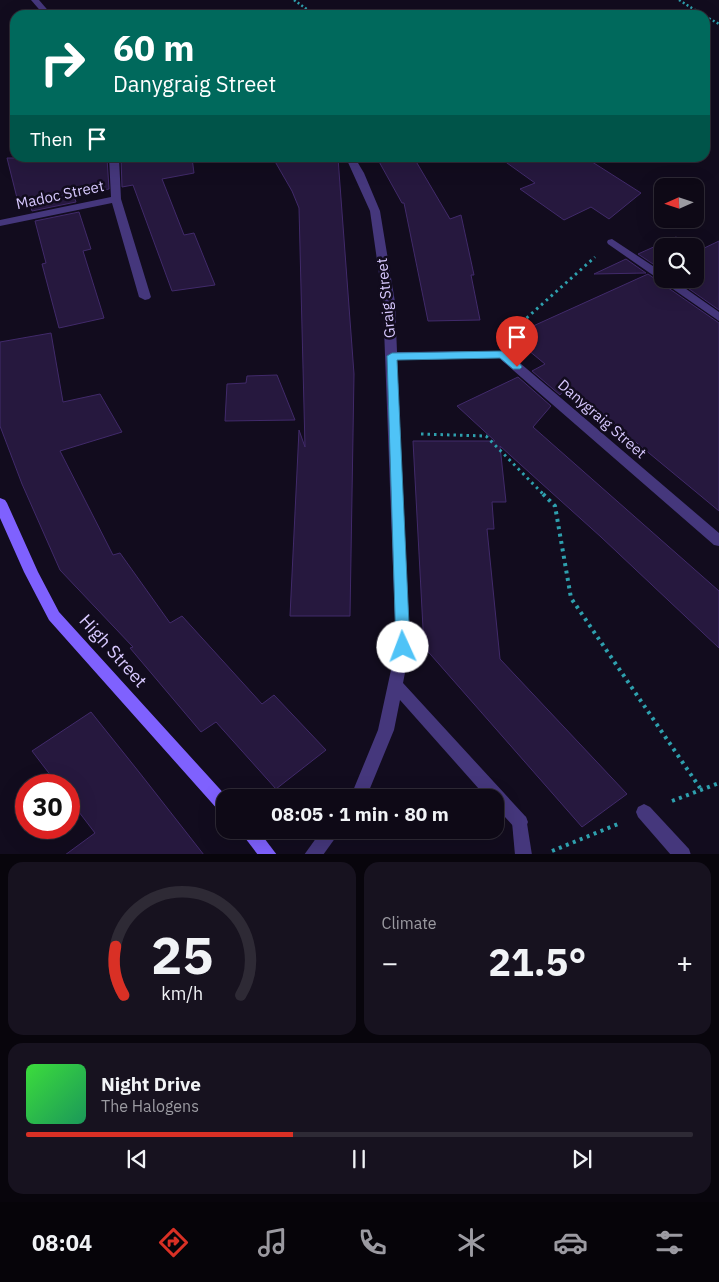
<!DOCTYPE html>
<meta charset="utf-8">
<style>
body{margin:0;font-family:"IBM Plex Sans",sans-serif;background:#17121f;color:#f1f3f6;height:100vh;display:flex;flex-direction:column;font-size:19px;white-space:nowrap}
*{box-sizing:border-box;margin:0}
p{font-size:16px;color:#9b9aa1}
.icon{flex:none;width:28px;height:28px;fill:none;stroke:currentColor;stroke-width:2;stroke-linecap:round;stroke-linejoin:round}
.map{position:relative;height:854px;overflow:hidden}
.sheet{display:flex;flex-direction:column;gap:8px;padding:8px;background:#08050c;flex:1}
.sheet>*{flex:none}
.hud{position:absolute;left:10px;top:10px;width:700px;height:152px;border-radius:15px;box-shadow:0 5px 20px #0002,0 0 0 1px #2e2a35;background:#00695c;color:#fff;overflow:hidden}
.needle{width:32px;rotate:267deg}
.controls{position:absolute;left:654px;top:178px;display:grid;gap:10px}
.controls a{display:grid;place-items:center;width:50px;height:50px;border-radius:10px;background:#0e0916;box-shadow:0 5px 20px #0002,0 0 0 1px #2e2a35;font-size:25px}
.speed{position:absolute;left:15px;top:774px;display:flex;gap:10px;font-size:25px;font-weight:700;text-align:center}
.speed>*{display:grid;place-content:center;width:65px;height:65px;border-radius:50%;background:#0e0916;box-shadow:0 5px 20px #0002,0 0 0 1px #2e2a35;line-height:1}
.speed .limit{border:8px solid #d22;background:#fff;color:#111}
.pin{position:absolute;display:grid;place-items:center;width:42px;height:42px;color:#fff;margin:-51px -21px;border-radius:50% 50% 50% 0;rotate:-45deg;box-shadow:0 0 5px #0007}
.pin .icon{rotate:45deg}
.me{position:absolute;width:55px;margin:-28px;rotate:358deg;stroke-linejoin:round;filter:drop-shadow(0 0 4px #0008)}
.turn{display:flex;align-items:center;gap:18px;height:105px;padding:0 20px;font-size:22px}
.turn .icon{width:65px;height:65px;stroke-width:2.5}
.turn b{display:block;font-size:35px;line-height:42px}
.then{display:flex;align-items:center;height:48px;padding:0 20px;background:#0003;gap:10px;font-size:19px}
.big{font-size:38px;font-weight:700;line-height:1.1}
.sheet .card{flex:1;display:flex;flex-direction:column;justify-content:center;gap:8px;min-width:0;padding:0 18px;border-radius:15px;background:#17121f}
.sheet .dial{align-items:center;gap:0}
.dial svg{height:130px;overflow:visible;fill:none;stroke:#2e2a35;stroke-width:7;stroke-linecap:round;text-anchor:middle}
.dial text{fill:#f1f3f6;stroke:none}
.song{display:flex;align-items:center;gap:15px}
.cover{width:60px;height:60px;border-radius:8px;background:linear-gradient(135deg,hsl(120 70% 55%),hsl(150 70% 35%))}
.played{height:5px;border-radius:2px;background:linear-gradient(90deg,#d93025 40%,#2e2a35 40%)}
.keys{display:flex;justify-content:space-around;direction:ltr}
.heat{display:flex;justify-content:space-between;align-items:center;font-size:28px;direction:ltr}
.sheet .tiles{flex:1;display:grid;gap:8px;grid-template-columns:1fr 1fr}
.card:last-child{grid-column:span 2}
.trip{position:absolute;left:216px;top:789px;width:288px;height:50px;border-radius:15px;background:#0e0916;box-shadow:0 5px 20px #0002,0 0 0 1px #2e2a35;font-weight:700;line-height:50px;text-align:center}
.tabs{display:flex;height:80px;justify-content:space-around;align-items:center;background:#060409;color:#9b9aa1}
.tabs .icon{width:35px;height:35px}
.tabs .on{color:#d93025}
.tabs b{font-size:22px;color:#f1f3f6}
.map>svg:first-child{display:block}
.building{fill:#26183e;stroke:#412a6a}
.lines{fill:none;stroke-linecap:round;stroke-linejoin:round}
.path-far2{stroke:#2ea0ae;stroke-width:2.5;stroke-dasharray:2 2.5;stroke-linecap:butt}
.path-far1{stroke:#2ea0ae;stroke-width:3;stroke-dasharray:2.5 4;stroke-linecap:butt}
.path{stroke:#2ea0ae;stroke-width:4;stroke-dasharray:3 4.5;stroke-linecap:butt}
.lane{fill:#45377c;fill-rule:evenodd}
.street{fill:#45377c;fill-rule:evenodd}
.secondary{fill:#7f61fe;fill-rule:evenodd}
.route{fill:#4fc3f7;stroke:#337fa1}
.labels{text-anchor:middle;stroke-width:5;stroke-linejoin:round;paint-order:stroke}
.street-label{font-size:15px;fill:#d8c9ff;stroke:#120c1e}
.near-street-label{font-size:18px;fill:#d8c9ff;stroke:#120c1e}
</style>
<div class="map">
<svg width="719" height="855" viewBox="0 0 719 855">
<rect width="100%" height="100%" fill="#120c1e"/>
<!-- building -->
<g class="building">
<path d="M 7,158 L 107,158 L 109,189 L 74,196 L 76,202 L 32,211 L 30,204 L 19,206 Z"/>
<path d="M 121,158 L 192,158 L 194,173 L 162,179 L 184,235 L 194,233 L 215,285 L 172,291 L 133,185 L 122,187 Z"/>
<path d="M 273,158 L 338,158 L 354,374 L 350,616 L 290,616 L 299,430 L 305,447 L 299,208 L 292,191 Z"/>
<path d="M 377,158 L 414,158 L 450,219 L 461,215 L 474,275 L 471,275 L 480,320 L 428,321 L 404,203 L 402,203 Z"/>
<path d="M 500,158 L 568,158 L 574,162 L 586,158 L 641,193 L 609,219 L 591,207 L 564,220 L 520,189 L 535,183 Z"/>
<path d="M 79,212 L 91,249 L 83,251 L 104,318 L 59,328 L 42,264 L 46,263 L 35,221 Z"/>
<path d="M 676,237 L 691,246 L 662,246 L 662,270 L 638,254 Z"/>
<path d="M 719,241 L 719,310 L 675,279 L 695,279 L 695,249 L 698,251 Z"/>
<path d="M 626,259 L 646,273 L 594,274 Z"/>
<path d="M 648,274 L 719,323 L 719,511 L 568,386 L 560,395 L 532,371 L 545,364 L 511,336 Z"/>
<path d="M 51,333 L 63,402 L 100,394 L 122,432 L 60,451 L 113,555 L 120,553 L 170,623 L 182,616 L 262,704 L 274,695 L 326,750 L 276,789 L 216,722 L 201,732 L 130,648 L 133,647 L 60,570 L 22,484 L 0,426 L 0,342 Z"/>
<path d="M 277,375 L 295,420 L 225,421 L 227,384 L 246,383 L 247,376 Z"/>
<path d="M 518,377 L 551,406 L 533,427 L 719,591 L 719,648 L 601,537 L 500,446 L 506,502 L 492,502 L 494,529 L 487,529 L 500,659 L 627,794 L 582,827 L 424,647 L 413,441 L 495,441 L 457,406 Z"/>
<path d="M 91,712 L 139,772 L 204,855 L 65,855 L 95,833 L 69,799 L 69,785 L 58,785 L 32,751 Z"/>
</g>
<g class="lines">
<!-- path-far2 -->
<g class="path-far2">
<path d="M 294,0 L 315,15"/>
<path d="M 679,0 L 703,15"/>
<path d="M 705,16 L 719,24"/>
</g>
<!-- path-far1 -->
<g class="path-far1">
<path d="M 512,331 L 595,257"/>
<path d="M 421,434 L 486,436 L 544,495"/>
</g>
<!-- path -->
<g class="path">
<path d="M 543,494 L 555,506 L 571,598 L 700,788"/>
<path d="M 672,801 L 719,783"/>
<path d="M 552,851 L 618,824"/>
</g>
<!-- lane -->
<path class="lane" d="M 520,814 L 526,817 L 532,855 L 515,855 L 512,822 L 514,817 Z"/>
<!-- street -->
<g class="street">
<path d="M 31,0 L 39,0 L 52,15 L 44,15 Z"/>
<path d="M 109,158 L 119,158 L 121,199 L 151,297 L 149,299 L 145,300 L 139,297 L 112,203 L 0,226 L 0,220 L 111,197 Z"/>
<path d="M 346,158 L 355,158 L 364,173 L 380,211 L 395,302 L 397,352 L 506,351 L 719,533 L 719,546 L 714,545 L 499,358 L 397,360 L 410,647 L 403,683 L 526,817 L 528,822 L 526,827 L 520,830 L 514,827 L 495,806 L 495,798 L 487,798 L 400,700 L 394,730 L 366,798 L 350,798 L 378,730 L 396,647 L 383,302 L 370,211 Z"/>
<path d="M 612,239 L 662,272 L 662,279 L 672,279 L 719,312 L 719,321 L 608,244 L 607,242 L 608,240 Z"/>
<path d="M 644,804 L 650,807 L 689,849 L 691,855 L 671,855 L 638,817 L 636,812 L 638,807 Z"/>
<path d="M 322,830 L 341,830 L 323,855 L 304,855 Z"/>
</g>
<!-- secondary -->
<g class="secondary">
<path d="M 0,498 L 5,500 L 7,503 L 38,572 L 59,612 L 228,798 L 225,798 L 225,814 L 219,811 L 49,620 L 24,572 L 0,518 Z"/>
<path d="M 239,830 L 258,830 L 277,855 L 258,855 Z"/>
</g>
</g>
<!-- route -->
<path class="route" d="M 502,351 L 520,364 L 522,367 L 520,369 L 513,369 L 500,358 L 397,360 L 410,647 L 408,651 L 403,653 L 398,651 L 396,647 L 387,356 L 392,353 Z"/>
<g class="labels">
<!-- street labels -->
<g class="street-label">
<text transform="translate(60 195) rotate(-12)" y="5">Madoc Street</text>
<text transform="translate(386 298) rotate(-96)" y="5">Graig Street</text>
<text transform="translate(602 419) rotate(41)" y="5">Danygraig Street</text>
</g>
<!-- near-street labels -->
<g class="near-street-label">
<text transform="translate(113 651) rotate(48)" y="6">High Street</text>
</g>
</g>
</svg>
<div class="controls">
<a><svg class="needle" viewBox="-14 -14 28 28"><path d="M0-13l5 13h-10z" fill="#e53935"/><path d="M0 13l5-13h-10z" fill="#9b9aa1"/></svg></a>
<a><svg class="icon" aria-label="search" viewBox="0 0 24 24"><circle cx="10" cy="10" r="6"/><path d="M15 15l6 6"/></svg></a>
</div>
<div class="speed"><div class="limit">30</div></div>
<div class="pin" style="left:517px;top:367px;background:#d93025"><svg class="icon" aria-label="arrive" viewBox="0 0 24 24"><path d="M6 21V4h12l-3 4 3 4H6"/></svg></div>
<svg class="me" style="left:403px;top:647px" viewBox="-20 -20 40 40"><circle r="19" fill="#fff"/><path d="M0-13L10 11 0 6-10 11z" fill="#4fc3f7"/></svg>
<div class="trip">08:05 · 1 min · 80 m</div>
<div class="hud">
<div class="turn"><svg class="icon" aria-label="right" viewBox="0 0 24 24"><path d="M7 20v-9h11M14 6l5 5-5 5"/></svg><div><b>60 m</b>Danygraig Street</div></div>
<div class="then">Then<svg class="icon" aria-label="arrive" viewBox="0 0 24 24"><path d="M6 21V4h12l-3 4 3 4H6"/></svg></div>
</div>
</div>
<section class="sheet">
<div class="tiles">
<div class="card dial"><svg viewBox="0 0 100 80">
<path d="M14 69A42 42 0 1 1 86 69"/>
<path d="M14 69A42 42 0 0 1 9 39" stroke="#d93025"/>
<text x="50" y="56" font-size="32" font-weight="700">25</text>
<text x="50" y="72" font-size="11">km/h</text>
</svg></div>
<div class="card"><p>Climate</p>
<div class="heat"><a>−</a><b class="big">21.5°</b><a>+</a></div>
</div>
<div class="card">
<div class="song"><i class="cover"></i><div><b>Night Drive</b><p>The Halogens</p></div></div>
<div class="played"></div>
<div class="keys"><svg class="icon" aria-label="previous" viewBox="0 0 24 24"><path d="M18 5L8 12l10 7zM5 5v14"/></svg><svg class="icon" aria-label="pause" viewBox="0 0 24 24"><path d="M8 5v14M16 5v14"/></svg><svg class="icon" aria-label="next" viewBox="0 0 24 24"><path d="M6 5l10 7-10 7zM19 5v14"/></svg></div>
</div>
</div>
</section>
<nav class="tabs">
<b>08:04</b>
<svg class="icon on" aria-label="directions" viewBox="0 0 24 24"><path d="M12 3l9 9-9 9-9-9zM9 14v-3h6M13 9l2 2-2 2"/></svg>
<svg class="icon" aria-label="music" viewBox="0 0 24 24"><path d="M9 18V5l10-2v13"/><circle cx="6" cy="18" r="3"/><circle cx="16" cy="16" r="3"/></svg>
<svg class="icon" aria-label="phone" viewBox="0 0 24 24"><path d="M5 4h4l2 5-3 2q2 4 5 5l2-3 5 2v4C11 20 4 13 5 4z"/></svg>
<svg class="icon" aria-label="climate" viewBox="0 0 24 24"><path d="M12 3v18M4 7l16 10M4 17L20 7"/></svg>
<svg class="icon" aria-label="car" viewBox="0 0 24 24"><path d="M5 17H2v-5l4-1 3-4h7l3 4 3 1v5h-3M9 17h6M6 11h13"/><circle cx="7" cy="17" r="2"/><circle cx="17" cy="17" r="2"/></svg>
<svg class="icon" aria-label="filters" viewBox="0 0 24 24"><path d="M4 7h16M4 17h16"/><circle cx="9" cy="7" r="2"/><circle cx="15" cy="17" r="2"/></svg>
</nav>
